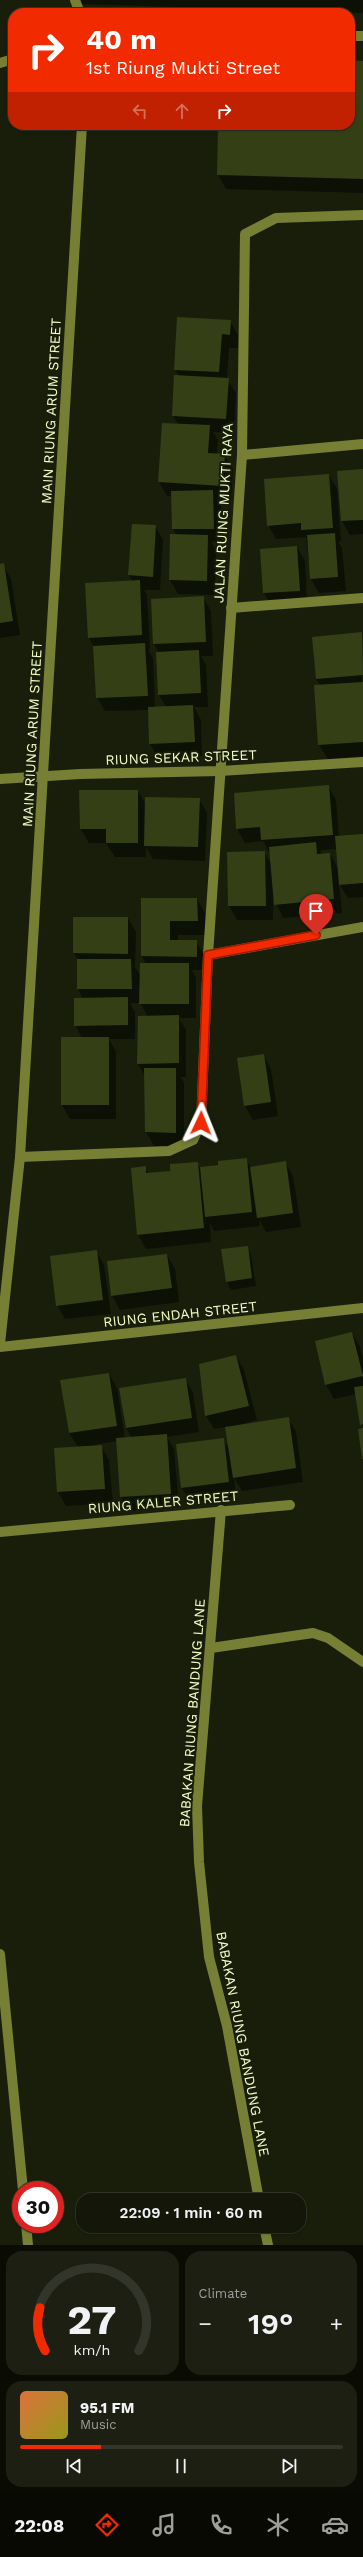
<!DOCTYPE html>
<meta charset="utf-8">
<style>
body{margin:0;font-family:"Work Sans",sans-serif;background:#1c1f12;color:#f1f3f6;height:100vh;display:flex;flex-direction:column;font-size:15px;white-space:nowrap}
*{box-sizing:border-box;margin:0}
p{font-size:13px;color:#9d9f9c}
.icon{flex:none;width:22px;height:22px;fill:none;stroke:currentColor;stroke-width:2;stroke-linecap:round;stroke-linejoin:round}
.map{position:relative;height:2245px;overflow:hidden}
.sheet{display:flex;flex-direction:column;gap:6px;padding:6px;background:#0a0c04;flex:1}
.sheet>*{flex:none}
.top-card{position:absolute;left:8px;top:8px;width:347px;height:122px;border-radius:16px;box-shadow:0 1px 3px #0004,0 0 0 1px #323529;background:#f22a00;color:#fff;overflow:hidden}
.speed{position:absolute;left:12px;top:2181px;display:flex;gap:8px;font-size:20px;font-weight:700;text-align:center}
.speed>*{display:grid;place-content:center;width:52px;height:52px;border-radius:50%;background:#131608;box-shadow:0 1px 3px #0004,0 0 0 1px #323529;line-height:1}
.speed .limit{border:6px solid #d22;background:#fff;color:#111}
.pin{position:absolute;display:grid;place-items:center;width:34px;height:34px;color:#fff;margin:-41px -17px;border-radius:50% 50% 50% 0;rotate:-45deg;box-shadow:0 0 4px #0007}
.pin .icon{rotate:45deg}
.me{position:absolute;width:44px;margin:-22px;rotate:2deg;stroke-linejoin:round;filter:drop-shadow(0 0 3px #0008)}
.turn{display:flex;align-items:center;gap:14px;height:84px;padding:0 12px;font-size:18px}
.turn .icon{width:52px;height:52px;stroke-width:2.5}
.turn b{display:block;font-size:28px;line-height:34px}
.lanes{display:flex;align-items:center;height:38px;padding:0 12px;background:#0003;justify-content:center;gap:20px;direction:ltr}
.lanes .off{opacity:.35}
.big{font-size:30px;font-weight:600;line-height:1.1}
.sheet .card{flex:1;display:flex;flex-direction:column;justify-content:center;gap:6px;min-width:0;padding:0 14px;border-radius:16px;background:#1c1f12}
.sheet .dial{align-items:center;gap:0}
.dial svg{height:104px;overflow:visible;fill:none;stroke:#323529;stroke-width:7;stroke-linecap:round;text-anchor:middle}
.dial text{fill:#f1f3f6;stroke:none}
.song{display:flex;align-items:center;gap:12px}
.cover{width:48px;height:48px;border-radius:6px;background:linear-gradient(135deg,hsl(20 70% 55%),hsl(60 70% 35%))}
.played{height:4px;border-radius:2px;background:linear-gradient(90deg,#f22a00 25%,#323529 25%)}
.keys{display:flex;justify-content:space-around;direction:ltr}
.heat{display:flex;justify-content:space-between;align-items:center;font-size:22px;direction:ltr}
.sheet .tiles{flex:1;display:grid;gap:6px;grid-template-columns:1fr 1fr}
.card:last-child{grid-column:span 2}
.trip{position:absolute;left:76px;top:2193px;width:230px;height:40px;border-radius:16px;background:#131608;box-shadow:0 1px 3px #0004,0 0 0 1px #323529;font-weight:600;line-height:40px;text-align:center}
.tab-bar{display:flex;height:64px;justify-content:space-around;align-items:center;background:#080903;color:#9d9f9c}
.tab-bar .icon{width:28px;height:28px}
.tab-bar .active{color:#f22a00}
.tab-bar b{font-size:18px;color:#f1f3f6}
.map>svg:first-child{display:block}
.shadow{fill:#0007;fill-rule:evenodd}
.building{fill:#343f16}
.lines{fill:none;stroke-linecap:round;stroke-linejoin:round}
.minor{stroke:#767f34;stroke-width:10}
.route-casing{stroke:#9d1b00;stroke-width:10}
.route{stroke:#f22a00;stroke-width:7}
.labels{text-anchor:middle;stroke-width:4;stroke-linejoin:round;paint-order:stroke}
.street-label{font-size:14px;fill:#f4ffc7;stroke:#191e0b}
</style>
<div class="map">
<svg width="363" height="2245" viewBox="0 0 363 2245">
<rect width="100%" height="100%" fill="#191e0b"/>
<!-- shadow -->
<g class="shadow">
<path d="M 79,0 L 363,0 L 363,13 L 81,4 Z"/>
<path d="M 350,62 L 363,62 L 363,193 L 226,189 L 218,175 L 219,125 L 350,125 Z"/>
<path d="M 230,321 L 238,335 L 238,348 L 229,348 L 227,379 L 236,393 L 234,433 L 213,432 L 218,440 L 217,454 L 224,455 L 233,469 L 231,500 L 217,499 L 221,505 L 221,542 L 211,542 L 216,550 L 215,595 L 178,594 L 170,580 L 176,535 L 173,529 L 173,496 L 167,496 L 159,482 L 163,424 L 178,424 L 173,416 L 179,376 L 175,370 Z"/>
<path d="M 363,470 L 363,534 L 350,535 L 342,521 L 338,472 Z"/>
<path d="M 329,475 L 337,489 L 341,541 L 338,542 L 342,548 L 346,591 L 319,593 L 311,579 L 306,537 L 276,539 L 268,525 Z"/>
<path d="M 133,525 L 155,526 L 163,540 L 160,590 L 144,590 L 147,595 L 150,649 L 148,649 L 153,658 L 155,708 L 166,707 L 159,695 L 159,653 L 154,644 L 203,597 L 211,611 L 213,656 L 201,656 L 206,665 L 208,707 L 194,707 L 201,720 L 202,756 L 158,758 L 150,744 L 149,710 L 105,711 L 97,697 L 94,647 L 89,638 L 133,582 L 129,575 Z"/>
<path d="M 297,547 L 305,561 L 307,604 L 272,607 L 264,593 Z"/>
<path d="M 0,565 L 3,565 L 11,579 L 20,635 L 0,638 Z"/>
<path d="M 361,633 L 363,756 L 328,759 L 319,745 L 315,686 L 321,686 L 316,679 Z"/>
<path d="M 328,786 L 336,800 L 339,837 L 363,835 L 363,897 L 348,898 L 339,883 L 342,913 L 283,918 L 273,896 L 273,920 L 237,920 L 229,906 L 228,853 L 264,852 L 272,865 L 270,854 L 263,841 L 245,843 L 237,829 ZM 337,849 L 339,870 L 330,854 L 322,855 L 320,850 Z"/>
<path d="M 138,791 L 146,805 L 199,799 L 207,813 L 205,861 L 153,859 L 146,847 L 146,857 L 115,857 L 106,843 L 89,843 L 81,829 Z"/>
<path d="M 142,899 L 197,899 L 205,913 L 205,935 L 178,935 L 178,941 L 196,941 L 204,955 L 205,970 L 192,970 L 196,978 L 196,1018 L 179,1018 L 186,1030 L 186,1077 L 181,1077 L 184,1083 L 184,1146 L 154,1146 L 146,1132 L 145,1076 L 138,1064 L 148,1017 L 140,1003 L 130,1003 L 135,1012 L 135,1039 L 109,1039 L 116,1052 L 116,1119 L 70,1119 L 62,1105 L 82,1038 L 75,1025 L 83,999 L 78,989 L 78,960 L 74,953 L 74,918 L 128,918 L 136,932 L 135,967 L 141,977 L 146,964 L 142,956 Z"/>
<path d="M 263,1055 L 271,1069 L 278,1116 L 253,1120 L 245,1106 Z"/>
<path d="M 246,1159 L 251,1168 L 285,1162 L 293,1176 L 301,1227 L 266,1232 L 259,1220 L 260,1226 L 214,1231 L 210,1223 L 211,1242 L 146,1249 L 138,1235 L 145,1168 L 149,1174 L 171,1172 L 197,1163 L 200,1168 Z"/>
<path d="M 247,1247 L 251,1255 L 256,1286 L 231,1290 L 227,1282 L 222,1250 Z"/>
<path d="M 96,1251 L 104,1265 L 111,1314 L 65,1319 L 57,1305 Z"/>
<path d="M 167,1255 L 175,1269 L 179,1302 L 120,1310 L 112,1296 L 108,1262 Z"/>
<path d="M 352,1333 L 360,1347 L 363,1360 L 363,1428 L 356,1394 L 334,1399 L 326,1385 L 316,1342 Z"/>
<path d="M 236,1356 L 244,1370 L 257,1420 L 232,1427 L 288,1418 L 296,1432 L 303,1482 L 242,1491 L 234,1478 L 236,1496 L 190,1502 L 182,1488 L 177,1445 L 223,1439 L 229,1449 L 226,1427 L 214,1429 L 206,1416 Z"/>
<path d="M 109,1374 L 117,1388 L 125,1438 L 132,1438 L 126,1428 L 185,1379 L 193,1393 L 199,1432 L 167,1437 L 174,1449 L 179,1507 L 129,1511 L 121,1497 L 117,1441 L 93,1445 L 101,1446 L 109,1460 L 113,1503 L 66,1506 L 58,1492 L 78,1447 L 69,1433 L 61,1381 Z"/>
</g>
<!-- building -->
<g class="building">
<path d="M 350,60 L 363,61 L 363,179 L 217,175 L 218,125 L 350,125 Z"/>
<path d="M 177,317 L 231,320 L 230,335 L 222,334 L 219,372 L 174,370 Z"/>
<path d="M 174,375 L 229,378 L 226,419 L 172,416 Z"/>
<path d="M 162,423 L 210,425 L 208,453 L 225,454 L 223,486 L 158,482 Z"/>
<path d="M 363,469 L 363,520 L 341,521 L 337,471 Z"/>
<path d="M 329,474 L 333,528 L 301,530 L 301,523 L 267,526 L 264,479 Z"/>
<path d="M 213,490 L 214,529 L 172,529 L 171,491 Z"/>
<path d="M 132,524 L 156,525 L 153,577 L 128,575 Z"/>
<path d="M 335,533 L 338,577 L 310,579 L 307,535 Z"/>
<path d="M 170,534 L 208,535 L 207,581 L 169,580 Z"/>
<path d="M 297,546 L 300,591 L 263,593 L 260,549 Z"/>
<path d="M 4,563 L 13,621 L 0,623 L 0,564 Z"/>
<path d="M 140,580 L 142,635 L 88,638 L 85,583 Z"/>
<path d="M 204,596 L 206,642 L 153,644 L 151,599 Z"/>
<path d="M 362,632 L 363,675 L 316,679 L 312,637 Z"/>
<path d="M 145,643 L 148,696 L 96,698 L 93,646 Z"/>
<path d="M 199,650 L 201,693 L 158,695 L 156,652 Z"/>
<path d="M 363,682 L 363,742 L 318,745 L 314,685 Z"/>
<path d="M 193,705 L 195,742 L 149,744 L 148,707 Z"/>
<path d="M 329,785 L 333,835 L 261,840 L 260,827 L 236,829 L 234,793 Z"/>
<path d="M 79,790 L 138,790 L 138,843 L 106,843 L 106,829 L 80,829 Z"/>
<path d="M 145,797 L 200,798 L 198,847 L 144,846 Z"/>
<path d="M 363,834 L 363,883 L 339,885 L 335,836 Z"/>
<path d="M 316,842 L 317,854 L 330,853 L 334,899 L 274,905 L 269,847 Z"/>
<path d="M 265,851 L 266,906 L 228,906 L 227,852 Z"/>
<path d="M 141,898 L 197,898 L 198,921 L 170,921 L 170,940 L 197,940 L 197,957 L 141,956 Z"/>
<path d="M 73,917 L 128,917 L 128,954 L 73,953 Z"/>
<path d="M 77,959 L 131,959 L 132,989 L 77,989 Z"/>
<path d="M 140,963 L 189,963 L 189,1004 L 139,1004 Z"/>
<path d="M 128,997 L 128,1025 L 74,1026 L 74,998 Z"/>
<path d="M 179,1015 L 179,1063 L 137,1064 L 138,1016 Z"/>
<rect x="61" y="1037" width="48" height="68"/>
<path d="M 264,1054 L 271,1102 L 244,1106 L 237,1058 Z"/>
<path d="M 144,1068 L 176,1068 L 176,1133 L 145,1132 Z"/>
<path d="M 247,1158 L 252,1212 L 205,1217 L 200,1167 L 218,1165 L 218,1161 Z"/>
<path d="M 286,1161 L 293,1213 L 257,1218 L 250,1167 Z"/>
<path d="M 198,1162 L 204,1228 L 137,1235 L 131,1168 L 146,1166 L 146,1173 L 170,1171 L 170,1164 Z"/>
<path d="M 248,1246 L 252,1278 L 226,1282 L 221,1249 Z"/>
<path d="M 97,1250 L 103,1300 L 56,1306 L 50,1256 Z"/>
<path d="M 167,1254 L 172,1288 L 111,1296 L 107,1261 Z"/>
<path d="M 352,1332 L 363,1376 L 325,1385 L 315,1341 Z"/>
<path d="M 236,1355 L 249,1406 L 205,1416 L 199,1364 Z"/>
<path d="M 109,1373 L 117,1426 L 69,1433 L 60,1380 Z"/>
<path d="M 186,1378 L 192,1418 L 126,1428 L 119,1388 Z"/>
<path d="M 363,1386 L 363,1424 L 360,1425 L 354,1387 Z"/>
<path d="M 289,1417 L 296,1468 L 233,1478 L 225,1427 Z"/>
<path d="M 363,1428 L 363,1459 L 362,1459 L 358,1429 Z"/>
<path d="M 167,1434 L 171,1494 L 120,1497 L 116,1438 Z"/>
<path d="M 224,1438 L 229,1482 L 181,1488 L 176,1444 Z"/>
<path d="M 102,1445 L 105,1489 L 57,1492 L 54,1448 Z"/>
</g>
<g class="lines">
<!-- minor -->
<g class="minor">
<path d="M 75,0 L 80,13"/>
<path d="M 350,36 L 363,36"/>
<path d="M 0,63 L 13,59"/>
<path d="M 242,455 L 363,444"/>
<path d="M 231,608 L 363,598"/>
<path d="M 0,779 L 80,774 L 220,771 L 363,762"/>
<path d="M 208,955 L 363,927"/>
<path d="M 20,1157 L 169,1151 L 193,1140 L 201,1123 L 208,955 L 242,455 L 245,234 L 276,218 L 363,215"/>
<path d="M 0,1344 L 20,1157 L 82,125"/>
<path d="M 0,1347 L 363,1308"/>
<path d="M 221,1510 L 197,1806 L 199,1862 L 209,1957 L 227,2026 L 259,2200"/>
<path d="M 0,1532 L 290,1505"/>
<path d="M 211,1648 L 313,1633 L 328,1638 L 363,1662"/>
<path d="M 0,1954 L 23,2190"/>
<path d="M 26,2224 L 28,2245"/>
<path d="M 264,2226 L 268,2245"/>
</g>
</g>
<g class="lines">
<defs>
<path id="route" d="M 201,1123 L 208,955 L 316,935"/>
</defs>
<!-- route casing -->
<use href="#route" class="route-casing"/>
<!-- route -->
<use href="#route" class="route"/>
</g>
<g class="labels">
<!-- street labels -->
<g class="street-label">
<text transform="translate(51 411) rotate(-87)" y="5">MAIN RIUNG ARUM STREET</text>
<text transform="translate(223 513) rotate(-87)" y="5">JALAN RUING MUKTI RAYA</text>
<text transform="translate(32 734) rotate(-87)" y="5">MAIN RIUNG ARUM STREET</text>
<text transform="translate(181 757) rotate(-2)" y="5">RIUNG SEKAR STREET</text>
<text transform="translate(180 1314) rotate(-6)" y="5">RIUNG ENDAH STREET</text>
<text transform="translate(163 1502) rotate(-5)" y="5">RIUNG KALER STREET</text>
<text transform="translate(192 1713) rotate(-86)" y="5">BABAKAN RIUNG BANDUNG LANE</text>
<text transform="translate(243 2044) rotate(79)" y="5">BABAKAN RIUNG BANDUNG LANE</text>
</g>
</g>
</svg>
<div class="speed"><div class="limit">30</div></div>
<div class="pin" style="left:316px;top:935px;background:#d93025"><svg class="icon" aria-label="arrive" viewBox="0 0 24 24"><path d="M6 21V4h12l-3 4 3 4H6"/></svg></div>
<svg class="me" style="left:201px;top:1123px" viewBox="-20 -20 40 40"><path d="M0-17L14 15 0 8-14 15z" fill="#f22a00" stroke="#fff" stroke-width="4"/></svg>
<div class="trip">22:09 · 1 min · 60 m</div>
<div class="top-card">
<div class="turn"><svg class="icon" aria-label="right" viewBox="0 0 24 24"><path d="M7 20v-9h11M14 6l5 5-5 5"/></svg><div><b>40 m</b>1st Riung Mukti Street</div></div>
<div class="lanes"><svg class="icon off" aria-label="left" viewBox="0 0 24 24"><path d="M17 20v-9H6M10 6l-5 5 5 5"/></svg><svg class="icon off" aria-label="ahead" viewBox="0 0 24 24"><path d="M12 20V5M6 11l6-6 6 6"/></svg><svg class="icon" aria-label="right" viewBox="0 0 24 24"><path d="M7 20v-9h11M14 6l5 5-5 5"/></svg></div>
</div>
</div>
<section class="sheet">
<div class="tiles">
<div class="card dial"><svg viewBox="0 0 100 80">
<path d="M14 69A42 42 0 1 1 86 69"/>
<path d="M14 69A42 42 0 0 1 10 36" stroke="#f22a00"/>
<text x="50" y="56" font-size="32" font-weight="700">27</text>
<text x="50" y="72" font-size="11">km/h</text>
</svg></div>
<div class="card"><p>Climate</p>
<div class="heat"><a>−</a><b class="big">19°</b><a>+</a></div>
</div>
<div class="card">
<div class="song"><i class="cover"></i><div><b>95.1 FM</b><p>Music</p></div></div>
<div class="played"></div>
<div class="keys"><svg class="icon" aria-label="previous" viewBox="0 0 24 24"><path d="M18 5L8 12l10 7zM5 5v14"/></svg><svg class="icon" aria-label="pause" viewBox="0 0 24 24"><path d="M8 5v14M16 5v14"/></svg><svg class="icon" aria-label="next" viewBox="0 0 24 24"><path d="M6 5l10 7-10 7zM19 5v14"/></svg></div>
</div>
</div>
</section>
<nav class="tab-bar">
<b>22:08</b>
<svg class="icon active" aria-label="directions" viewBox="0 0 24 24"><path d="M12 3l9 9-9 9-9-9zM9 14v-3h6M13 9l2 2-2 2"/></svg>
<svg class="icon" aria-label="music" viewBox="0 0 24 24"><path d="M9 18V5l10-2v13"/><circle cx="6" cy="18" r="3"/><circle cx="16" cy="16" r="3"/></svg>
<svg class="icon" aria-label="phone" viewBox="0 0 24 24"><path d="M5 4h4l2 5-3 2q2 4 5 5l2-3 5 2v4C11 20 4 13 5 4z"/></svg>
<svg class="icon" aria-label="climate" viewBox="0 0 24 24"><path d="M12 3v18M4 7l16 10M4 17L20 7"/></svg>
<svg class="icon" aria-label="car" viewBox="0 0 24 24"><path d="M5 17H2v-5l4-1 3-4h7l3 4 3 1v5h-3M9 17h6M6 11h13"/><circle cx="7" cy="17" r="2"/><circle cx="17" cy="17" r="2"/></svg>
</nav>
